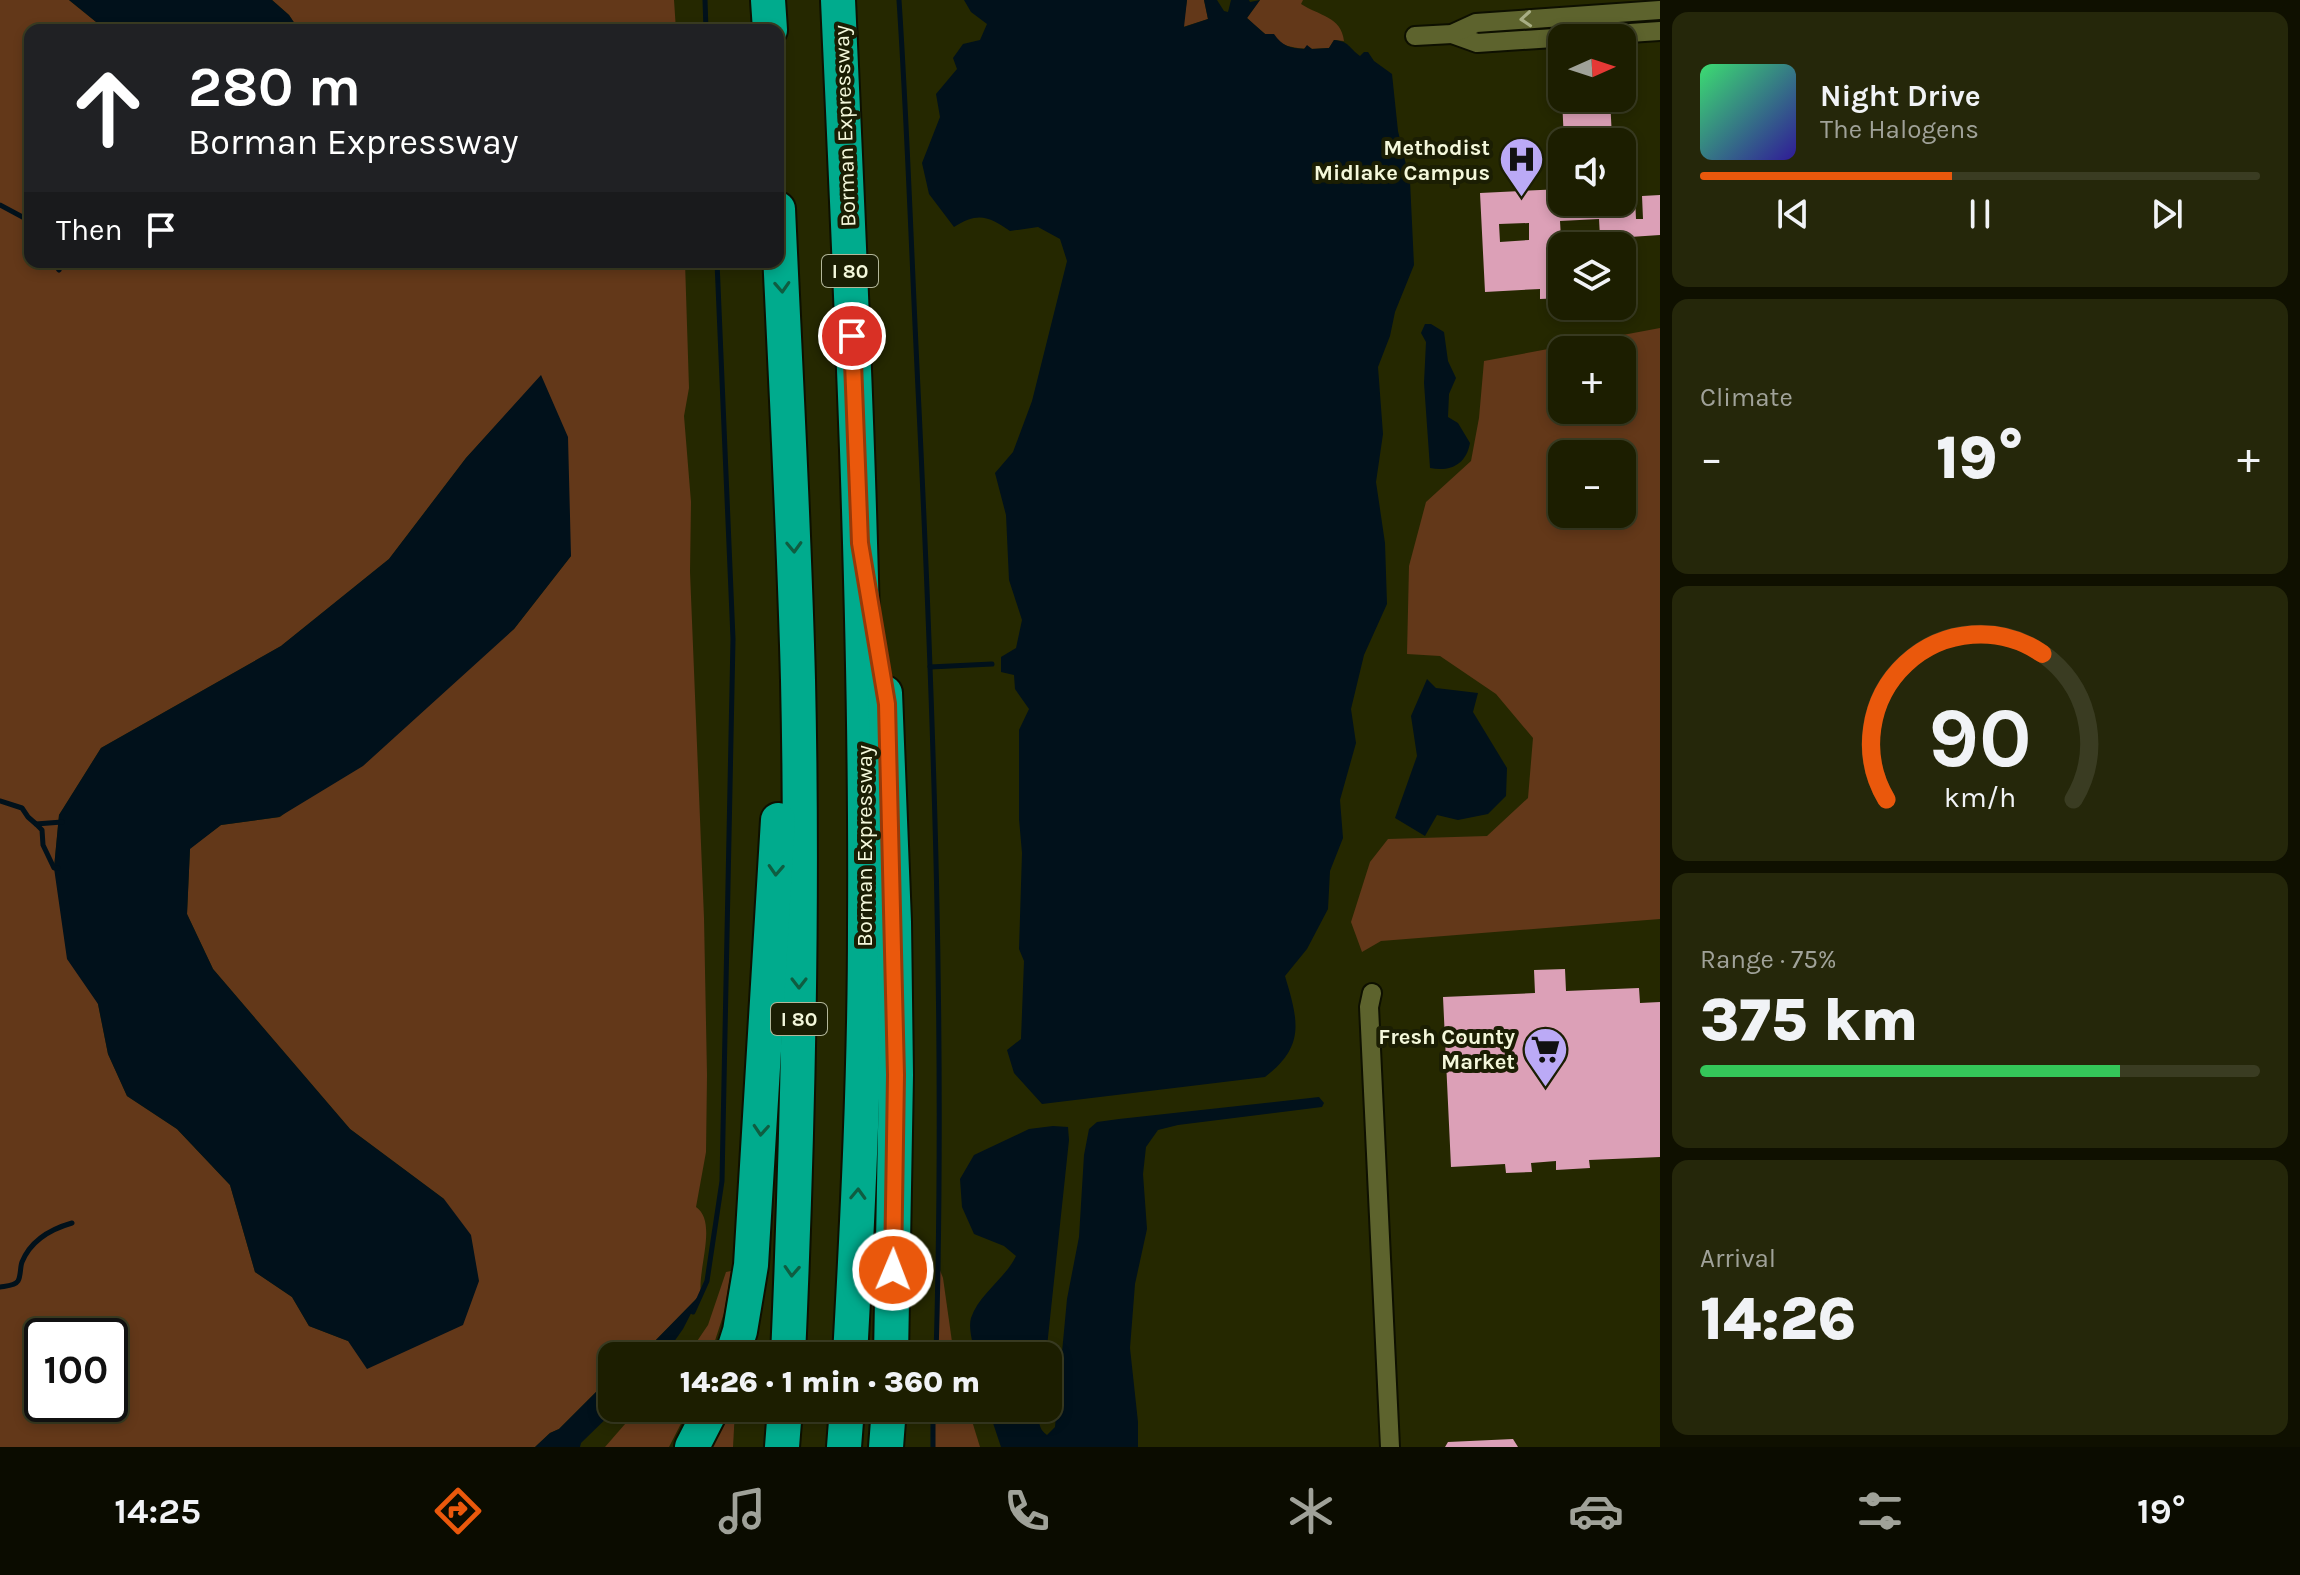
<!DOCTYPE html>
<meta charset="utf-8">
<style>
body{margin:0;font-family:Karla,sans-serif;background:#25270a;color:#f1f3f6;height:100vh;display:flex;flex-direction:column;font-size:30px;white-space:nowrap}
*{box-sizing:border-box;margin:0}
p{font-size:26px;color:#a0a299}
.icon{flex:none;width:44px;height:44px;fill:none;stroke:currentColor;stroke-width:2;stroke-linecap:round;stroke-linejoin:round}
.map{position:relative;flex:1;overflow:hidden}
.panel{display:flex;flex-direction:column;gap:12px;padding:12px;background:#0f1000;width:640px}
.panel>*{flex:none}
.top-card{position:absolute;left:24px;top:24px;width:760px;height:244px;border-radius:16px;box-shadow:0 4px 12px #0003,0 0 0 2px #3a3c22;background:#202124;color:#fff;overflow:hidden}
.needle{width:52px;rotate:87deg}
.controls{position:absolute;left:1548px;top:24px;display:grid;gap:16px}
.controls a{display:grid;place-items:center;width:88px;height:88px;border-radius:16px;background:#1c1e00;box-shadow:0 4px 12px #0003,0 0 0 2px #3a3c22;font-size:40px}
.speed{position:absolute;left:24px;top:1318px;display:flex;gap:16px;font-size:40px;font-weight:700;text-align:center}
.speed>*{display:grid;place-content:center;width:104px;height:104px;border-radius:50%;background:#1c1e00;box-shadow:0 4px 12px #0003,0 0 0 2px #3a3c22;line-height:1}
.speed .limit{border:4px solid #111;border-radius:12px;background:#fff;color:#111}
.pin{position:absolute;display:grid;place-items:center;width:68px;height:68px;color:#fff;margin:-34px;border:4px solid #fff;border-radius:50%;box-shadow:0 2px 8px #0007}
.me{position:absolute;width:88px;margin:-44px;rotate:1deg;stroke-linejoin:round;filter:drop-shadow(0 0 6px #0008)}
.turn{display:flex;align-items:center;gap:28px;height:168px;padding:0 32px;font-size:36px}
.turn .icon{width:104px;height:104px;stroke-width:2.5}
.turn b{display:block;font-size:56px;line-height:68px}
.then{display:flex;align-items:center;height:76px;padding:0 32px;background:#0003;gap:16px;font-size:30px}
.big{font-size:60px;font-weight:800;line-height:1.1}
.panel .card{flex:1;display:flex;flex-direction:column;justify-content:center;gap:12px;min-width:0;padding:0 28px;border-radius:16px;background:#25270a}
.panel .dial{align-items:center;gap:0}
.dial svg{height:208px;overflow:visible;fill:none;stroke:#3a3c22;stroke-width:7;stroke-linecap:round;text-anchor:middle}
.dial text{fill:#f1f3f6;stroke:none}
.song{display:flex;align-items:center;gap:24px}
.cover{width:96px;height:96px;border-radius:12px;background:linear-gradient(135deg,hsl(140 70% 55%),hsl(250 70% 35%))}
.played{height:8px;border-radius:4px;background:linear-gradient(90deg,#ea580c 45%,#3a3c22 45%)}
.keys{display:flex;justify-content:space-around;direction:ltr}
.heat{display:flex;justify-content:space-between;align-items:center;font-size:44px;direction:ltr}
.charge{height:12px;border-radius:6px;background:linear-gradient(90deg,#34c759 75%,#3a3c22 0)}
.trip{position:absolute;left:598px;top:1342px;width:464px;height:80px;border-radius:16px;background:#1c1e00;box-shadow:0 4px 12px #0003,0 0 0 2px #3a3c22;font-weight:800;line-height:80px;text-align:center}
.tab-bar{display:flex;height:128px;justify-content:space-around;align-items:center;background:#0b0c00;color:#a0a299}
.tab-bar .icon{width:56px;height:56px}
.tab-bar .on{color:#ea580c}
.tab-bar b{font-size:36px;color:#f1f3f6}
main{display:flex;flex:1;min-height:0}
.map>svg:first-child{display:block}
.green{fill:#633819;fill-rule:evenodd}
.water{fill:#01111b}
.lines{fill:none;stroke-linecap:round;stroke-linejoin:round}
.stream{stroke:#01111b;stroke-width:5}
.building{fill:#dca0b7;fill-rule:evenodd}
.street-casing{stroke:#0e1000;stroke-width:22}
.highway-casing{stroke:#0e1000;stroke-width:38}
.street{stroke:#5d632d;stroke-width:18}
.highway{stroke:#00ab8d;stroke-width:34}
.oneway{stroke:#a8ae84}
.oneway2{stroke:#0f5d41}
.route-casing{stroke:#983908;stroke-width:20}
.route{stroke:#ea580c;stroke-width:14}
.labels{text-anchor:middle;stroke-width:8;stroke-linejoin:round;paint-order:stroke}
.shield{fill:#1b1e03;stroke:#b3b79a;stroke-width:2}
.shield-label{font-size:20px;font-weight:bold;fill:#f4f8db}
.street-label{font-size:22px;fill:#f4f8db;stroke:#1b1e03}
.poi-label{font-size:22px;font-weight:bold;fill:#f4f8db;stroke:#1b1e03;text-anchor:end}
</style>
<main>
<div class="map">
<svg width="1660" height="1447" viewBox="0 0 1660 1447">
<rect width="100%" height="100%" fill="#252800"/>
<!-- green -->
<g class="green">
<path d="M 0,0 L 69,0 L 106,30 L 30,30 L 30,262 L 685,262 L 689,388 L 684,416 L 691,502 L 690,572 L 704,918 L 707,1075 L 706,1152 L 696,1207 C 718,1222 697,1270 701,1294 L 652,1344 L 634,1356 L 612,1356 L 612,1376 L 559,1429 L 550,1433 L 535,1447 L 0,1447 ZM 541,376 L 571,556 L 514,629 L 280,817 L 221,825 L 190,848 L 187,914 L 213,969 L 350,1129 L 444,1199 L 348,1341 L 309,1326 L 292,1297 L 255,1272 L 230,1185 L 177,1129 L 127,1096 L 108,1054 L 98,1004 L 54,868 L 59,815 L 101,748 L 281,646 L 389,559 L 466,458 ZM 42,1336 L 110,1336 L 110,1404 L 42,1404 Z"/>
<path d="M 272,0 L 674,0 L 676,30 L 299,30 L 289,15 Z"/>
<path d="M 1187,0 L 1204,0 L 1208,19 L 1183,27 Z"/>
<path d="M 1260,0 L 1303,0 L 1301,4 C 1319,16 1341,16 1344,41 L 1334,40 L 1329,48 C 1288,51 1277,46 1247,18 Z"/>
<path d="M 1660,328 L 1660,919 L 1381,941 L 1362,952 L 1351,922 L 1370,862 L 1388,839 L 1487,836 L 1528,798 L 1533,738 L 1496,694 L 1440,656 L 1407,654 L 1409,566 L 1426,502 L 1471,461 L 1479,418 L 1484,361 ZM 1562,350 L 1622,350 L 1622,410 L 1562,410 ZM 1562,454 L 1622,454 L 1622,514 L 1562,514 Z"/>
<path d="M 938,1265 L 943,1278 L 954,1356 L 936,1356 Z"/>
<path d="M 731,1271 L 724,1313 L 710,1356 L 687,1356 L 708,1325 L 726,1272 Z"/>
<path d="M 639,1408 L 689,1408 L 669,1447 L 605,1447 Z"/>
<path d="M 933,1408 L 968,1408 L 980,1447 L 933,1447 Z"/>
<path d="M 732,1409 L 735,1410 L 733,1447 L 712,1447 Z"/>
</g>
<!-- water -->
<g class="water">
<path d="M 69,0 L 272,0 L 289,15 L 299,30 L 106,30 Z"/>
<path d="M 964,0 L 1187,0 L 1184,27 L 1208,19 L 1204,0 L 1217,0 L 1224,11 L 1228,12 L 1231,0 L 1249,0 L 1250,2 L 1260,0 L 1247,18 L 1265,34 L 1274,34 C 1282,46 1290,48 1304,49 L 1307,45 L 1312,49 L 1329,48 L 1334,40 C 1349,41 1349,48 1360,56 L 1364,52 L 1368,52 L 1374,61 L 1392,74 L 1398,131 L 1410,181 L 1414,265 L 1395,312 L 1390,336 L 1378,367 L 1383,434 L 1376,482 L 1385,543 L 1387,604 L 1364,655 L 1351,709 L 1356,743 L 1340,800 L 1343,838 L 1330,871 L 1328,909 L 1307,949 L 1285,976 C 1298,1020 1306,1046 1265,1077 L 1042,1104 L 1014,1073 L 1007,1050 L 1021,1039 L 1024,961 L 1019,949 L 1022,853 L 1019,819 L 1019,730 L 1029,709 L 1015,689 L 1014,675 L 1001,672 L 1001,657 L 1016,648 L 1022,620 L 1009,580 L 1006,515 L 995,473 L 1013,452 L 1032,401 L 1067,261 L 1060,239 L 1038,227 L 1010,231 C 988,216 978,212 954,227 L 929,194 L 922,163 L 940,117 L 936,94 L 957,69 L 953,58 L 963,44 L 980,40 L 987,24 L 971,12 Z"/>
<path d="M 1425,324 L 1431,324 L 1444,332 L 1448,361 L 1456,378 L 1449,394 L 1448,417 L 1458,423 L 1470,443 C 1466,465 1450,472 1430,468 L 1424,383 L 1426,342 L 1421,333 Z"/>
<path d="M 541,375 L 568,437 L 571,556 L 514,629 L 363,766 L 279,817 L 221,825 L 190,849 L 187,914 L 213,969 L 350,1129 L 444,1199 L 471,1235 L 479,1281 L 463,1325 L 367,1369 L 348,1341 L 309,1326 L 292,1297 L 255,1272 L 230,1185 L 177,1129 L 127,1096 L 108,1054 L 98,1004 L 67,959 L 54,868 L 59,815 L 101,748 L 281,646 L 389,559 L 466,458 Z"/>
<path d="M 1427,679 L 1436,688 L 1478,693 L 1473,712 L 1507,768 L 1506,796 L 1488,814 L 1458,820 L 1437,815 L 1425,836 L 1395,818 L 1417,756 L 1411,716 Z"/>
<path d="M 1319,1097 L 1324,1103 L 1322,1107 L 1178,1125 L 1158,1130 L 1146,1147 L 1143,1174 L 1147,1229 L 1135,1284 L 1130,1348 L 1138,1422 L 1138,1447 L 1001,1447 L 988,1408 L 1040,1408 C 1039,1419 1037,1428 1047,1435 L 1055,1427 L 1067,1299 L 1079,1237 L 1084,1155 L 1089,1129 L 1097,1122 L 1119,1119 Z"/>
<path d="M 1053,1126 L 1068,1127 L 1069,1140 L 1046,1356 L 976,1356 C 973,1345 968,1328 971,1318 C 979,1294 1005,1279 1016,1256 L 1004,1246 L 974,1234 L 962,1207 L 960,1179 L 974,1155 L 1029,1129 Z"/>
<path d="M 701,1294 L 683,1329 L 664,1356 L 634,1356 L 652,1344 Z"/>
<path d="M 612,1376 L 612,1408 L 617,1408 L 581,1443 L 580,1447 L 535,1447 L 550,1433 L 559,1429 Z"/>
</g>
<g class="lines">
<!-- stream -->
<g class="stream">
<path d="M 705,0 L 706,30"/>
<path d="M 899,0 C 908,136 912,272 919,409 C 934,724 945,1040 936,1356"/>
<path d="M 0,205 L 30,221"/>
<path d="M 53,262 L 59,270"/>
<path d="M 930,667 L 992,664"/>
<path d="M 0,801 L 22,808 L 28,817 L 36,824 L 62,822"/>
<path d="M 36,824 L 42,830 L 43,845 L 54,868 L 58,868"/>
<path d="M 0,1287 C 5,1286 15,1286 18,1281 C 21,1276 20,1267 22,1262 C 31,1240 51,1229 72,1223"/>
<path d="M 693,1312 L 707,1281 L 722,1181 L 733,639 L 717,262"/>
<path d="M 933,1447 L 933,1408"/>
</g>
</g>
<!-- building -->
<g class="building">
<path d="M 1562,98 L 1610,98 L 1612,138 L 1626,137 L 1628,176 L 1634,176 L 1636,219 L 1643,219 L 1642,196 L 1660,195 L 1660,235 L 1630,237 L 1633,284 L 1622,285 L 1622,246 L 1562,246 L 1562,298 L 1540,299 L 1540,289 L 1485,292 L 1480,193 L 1562,189 L 1562,202 L 1622,202 L 1622,142 L 1564,142 ZM 1599,219 L 1600,237 L 1561,239 L 1560,221 ZM 1529,223 L 1529,240 L 1500,242 L 1499,224 Z"/>
<path d="M 1565,969 L 1566,991 L 1639,988 L 1640,1003 L 1660,1002 L 1660,1157 L 1589,1160 L 1590,1168 L 1556,1170 L 1556,1161 L 1531,1163 L 1532,1172 L 1506,1173 L 1505,1164 L 1451,1167 L 1443,997 L 1535,993 L 1534,970 Z"/>
<path d="M 1513,1439 L 1518,1447 L 1445,1447 L 1448,1442 Z"/>
</g>
<g class="lines">
<defs>
<g id="street">
<path d="M 1452,34 L 1477,43 L 1660,31"/>
<path d="M 1415,36 L 1452,34 L 1476,23 L 1660,10"/>
<path d="M 1372,993 L 1369,1007 L 1390,1447"/>
</g>
<g id="highway">
<path d="M 768,0 L 770,30"/>
<path d="M 838,0 C 852,309 867,618 865,927 C 865,1070 858,1213 850,1356"/>
<path d="M 778,209 C 785,366 794,523 798,680 C 803,905 798,1131 788,1356"/>
<path d="M 885,693 L 894,922 L 896,1075 L 891,1356"/>
<path d="M 732,1356 L 740,1331 L 751,1265 L 778,820"/>
<path d="M 692,1447 L 712,1408"/>
<path d="M 782,1447 L 785,1408"/>
<path d="M 844,1447 L 847,1408"/>
<path d="M 886,1447 L 889,1408"/>
</g>
</defs>
<!-- street casing -->
<use href="#street" class="street-casing"/>
<!-- highway casing -->
<use href="#highway" class="highway-casing"/>
<!-- street -->
<use href="#street" class="street"/>
<!-- highway -->
<use href="#highway" class="highway"/>
</g>
<!-- one-way arrows -->
<defs><path id="oneway-chevron" d="M-2-3.5L2.5 0L-2 3.5" fill="none" stroke-width="1.6" stroke-linecap="round" stroke-linejoin="round" transform="scale(2)"/></defs>
<use class="oneway" href="#oneway-chevron" transform="translate(1526 19) rotate(176)"/>
<g class="oneway2">
<use href="#oneway-chevron" transform="translate(782 287) rotate(87)"/>
<use href="#oneway-chevron" transform="translate(794 547) rotate(88)"/>
<use href="#oneway-chevron" transform="translate(776 870) rotate(93)"/>
<use href="#oneway-chevron" transform="translate(799 983) rotate(90)"/>
<use href="#oneway-chevron" transform="translate(761 1130) rotate(94)"/>
<use href="#oneway-chevron" transform="translate(858 1194) rotate(-88)"/>
<use href="#oneway-chevron" transform="translate(792 1271) rotate(93)"/>
</g>
<g class="lines">
<defs>
<path id="route" d="M 852,336 L 860,543 L 887,704 L 896,1075 L 893,1270"/>
</defs>
<!-- route casing -->
<use href="#route" class="route-casing"/>
<!-- route -->
<use href="#route" class="route"/>
</g>
<!-- icons -->
<defs>
<symbol id="hospital-pin" viewBox="-11 -11 22 30"><path d="M0 17L-7.5 6A9.5 9.5 0 1 1 7.5 6Z" fill="#bbaaf6" stroke="#1b1e03"/><path d="M-5-5h3v3.5h4V-5h3V5h-3V1.5h-4V5h-3Z" fill="#111"/></symbol>
<symbol id="supermarket-pin" viewBox="-11 -11 22 30"><path d="M0 17L-7.5 6A9.5 9.5 0 1 1 7.5 6Z" fill="#bbaaf6" stroke="#1b1e03"/><path d="M-6-5.5h2.5l.6 2H6L4.5 2H-2.5L-4.4-4H-6ZM-1.5 3.2a1.3 1.3 0 1 0 .1 0ZM3 3.2a1.3 1.3 0 1 0 .1 0Z" fill="#111"/></symbol>
</defs>
<g fill-rule="evenodd">
<use href="#hospital-pin" x="1496" y="134" width="51" height="69"/>
<use href="#supermarket-pin" x="1520" y="1024" width="51" height="69"/>
</g>
<g class="labels">
<!-- shield labels -->
<g class="shield">
<rect x="822" y="255" width="56" height="32" rx="6"/>
<rect x="771" y="1003" width="56" height="32" rx="6"/>
</g>
<g class="shield-label">
<text x="850" y="278">I 80</text>
<text x="799" y="1026">I 80</text>
</g>
<!-- street labels -->
<g class="street-label">
<text transform="translate(844 126) rotate(-92)" y="8">Borman Expressway</text>
<text transform="translate(864 846) rotate(-90)" y="8">Borman Expressway</text>
</g>
<!-- poi labels -->
<g class="poi-label">
<text x="1490" y="155">Methodist<tspan x="1490" dy="25">Midlake Campus</tspan></text>
<text x="1515" y="1044">Fresh County<tspan x="1515" dy="25">Market</tspan></text>
</g>
</g>
</svg>
<div class="controls">
<a><svg class="needle" viewBox="-14 -14 28 28"><path d="M0-13l5 13h-10z" fill="#e53935"/><path d="M0 13l5-13h-10z" fill="#a0a299"/></svg></a>
<a><svg class="icon" aria-label="sound" viewBox="0 0 24 24"><path d="M4 9h4l5-4v14l-5-4H4zM17 9q2 3 0 6"/></svg></a>
<a><svg class="icon" aria-label="layers" viewBox="0 0 24 24"><path d="M12 4l9 5-9 5-9-5zM3 14l9 5 9-5"/></svg></a>
<a>+</a>
<a>−</a>
</div>
<div class="speed"><div class="limit">100</div></div>
<div class="pin" style="left:852px;top:336px;background:#d93025"><svg class="icon" aria-label="arrive" viewBox="0 0 24 24"><path d="M6 21V4h12l-3 4 3 4H6"/></svg></div>
<svg class="me" style="left:893px;top:1270px" viewBox="-20 -20 40 40"><circle r="17" fill="#ea580c" stroke="#fff" stroke-width="3"/><path d="M0-11L8 9 0 5-8 9z" fill="#fff"/></svg>
<div class="trip">14:26 · 1 min · 360 m</div>
<div class="top-card">
<div class="turn"><svg class="icon" aria-label="ahead" viewBox="0 0 24 24"><path d="M12 20V5M6 11l6-6 6 6"/></svg><div><b>280 m</b>Borman Expressway</div></div>
<div class="then">Then<svg class="icon" aria-label="arrive" viewBox="0 0 24 24"><path d="M6 21V4h12l-3 4 3 4H6"/></svg></div>
</div>
</div>
<section class="panel">
<div class="card">
<div class="song"><i class="cover"></i><div><b>Night Drive</b><p>The Halogens</p></div></div>
<div class="played"></div>
<div class="keys"><svg class="icon" aria-label="previous" viewBox="0 0 24 24"><path d="M18 5L8 12l10 7zM5 5v14"/></svg><svg class="icon" aria-label="pause" viewBox="0 0 24 24"><path d="M8 5v14M16 5v14"/></svg><svg class="icon" aria-label="next" viewBox="0 0 24 24"><path d="M6 5l10 7-10 7zM19 5v14"/></svg></div>
</div>
<div class="card"><p>Climate</p>
<div class="heat"><a>−</a><b class="big">19°</b><a>+</a></div>
</div>
<div class="card dial"><svg viewBox="0 0 100 80">
<path d="M14 69A42 42 0 1 1 86 69"/>
<path d="M14 69A42 42 0 0 1 74 13" stroke="#ea580c"/>
<text x="50" y="56" font-size="32" font-weight="700">90</text>
<text x="50" y="72" font-size="11">km/h</text>
</svg></div>
<div class="card"><p>Range · 75%</p><b class="big">375 km</b><div class="charge"></div></div>
<div class="card"><p>Arrival</p><b class="big">14:26</b></div>
</section>
</main>
<nav class="tab-bar">
<b>14:25</b>
<svg class="icon on" aria-label="directions" viewBox="0 0 24 24"><path d="M12 3l9 9-9 9-9-9zM9 14v-3h6M13 9l2 2-2 2"/></svg>
<svg class="icon" aria-label="music" viewBox="0 0 24 24"><path d="M9 18V5l10-2v13"/><circle cx="6" cy="18" r="3"/><circle cx="16" cy="16" r="3"/></svg>
<svg class="icon" aria-label="phone" viewBox="0 0 24 24"><path d="M5 4h4l2 5-3 2q2 4 5 5l2-3 5 2v4C11 20 4 13 5 4z"/></svg>
<svg class="icon" aria-label="climate" viewBox="0 0 24 24"><path d="M12 3v18M4 7l16 10M4 17L20 7"/></svg>
<svg class="icon" aria-label="car" viewBox="0 0 24 24"><path d="M5 17H2v-5l4-1 3-4h7l3 4 3 1v5h-3M9 17h6M6 11h13"/><circle cx="7" cy="17" r="2"/><circle cx="17" cy="17" r="2"/></svg>
<svg class="icon" aria-label="filters" viewBox="0 0 24 24"><path d="M4 7h16M4 17h16"/><circle cx="9" cy="7" r="2"/><circle cx="15" cy="17" r="2"/></svg>
<b>19°</b>
</nav>
